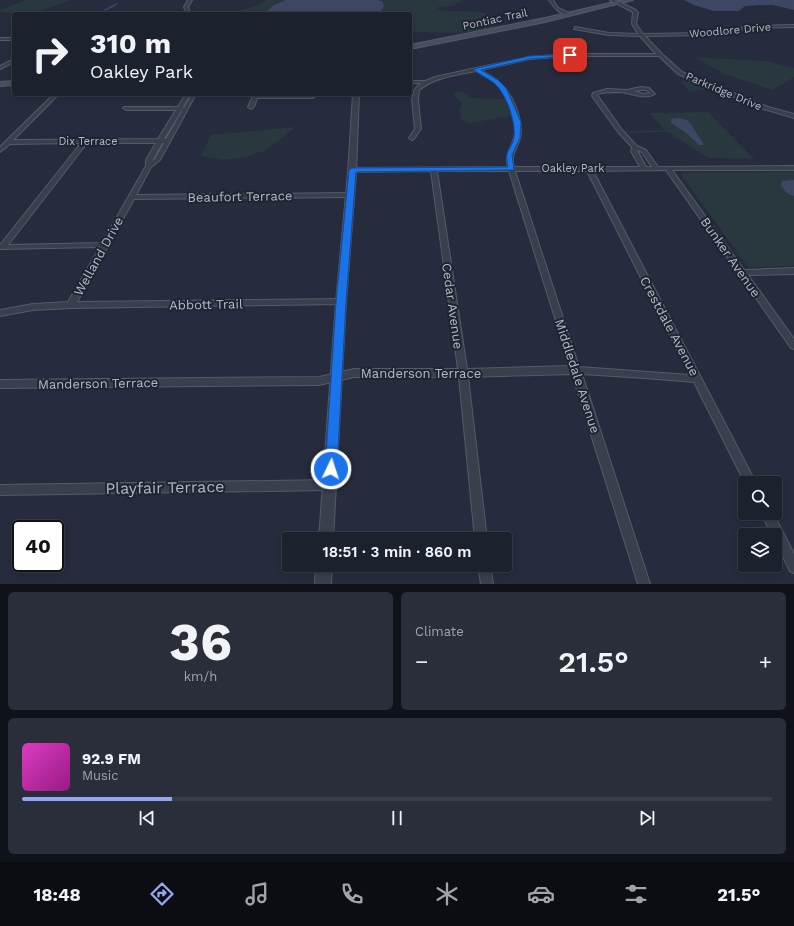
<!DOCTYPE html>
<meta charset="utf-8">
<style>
body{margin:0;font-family:"Work Sans",sans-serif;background:#292e3a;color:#f1f3f6;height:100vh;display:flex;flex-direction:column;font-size:15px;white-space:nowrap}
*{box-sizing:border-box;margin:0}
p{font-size:13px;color:#a0a3aa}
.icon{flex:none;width:22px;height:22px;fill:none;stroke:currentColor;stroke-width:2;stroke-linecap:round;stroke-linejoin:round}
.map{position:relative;height:584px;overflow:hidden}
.side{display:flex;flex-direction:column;gap:8px;padding:8px;background:#0f1219;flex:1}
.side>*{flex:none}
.guide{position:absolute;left:12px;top:12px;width:400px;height:84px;border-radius:4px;box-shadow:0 2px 6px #0003,0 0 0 1px #3a3e4a;background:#1c212e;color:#f1f3f6;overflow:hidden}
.controls{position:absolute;left:738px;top:476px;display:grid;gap:8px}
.controls a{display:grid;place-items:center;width:44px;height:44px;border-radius:4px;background:#1c212e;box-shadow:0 2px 6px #0003,0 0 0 1px #3a3e4a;font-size:20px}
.speed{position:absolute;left:12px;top:520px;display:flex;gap:8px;font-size:20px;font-weight:700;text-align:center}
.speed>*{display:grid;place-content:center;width:52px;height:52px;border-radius:50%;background:#1c212e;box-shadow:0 2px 6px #0003,0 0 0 1px #3a3e4a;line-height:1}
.speed .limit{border:2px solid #111;border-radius:6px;background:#fff;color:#111}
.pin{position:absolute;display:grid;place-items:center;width:34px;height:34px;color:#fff;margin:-17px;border-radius:8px;box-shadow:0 2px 6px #0006}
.me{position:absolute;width:44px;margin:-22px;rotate:4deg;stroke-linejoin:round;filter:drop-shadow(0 0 3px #0008)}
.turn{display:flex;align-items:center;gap:14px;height:84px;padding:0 12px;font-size:18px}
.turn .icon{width:52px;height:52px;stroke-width:2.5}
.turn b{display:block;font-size:28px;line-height:34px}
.big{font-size:30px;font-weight:600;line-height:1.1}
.side .card{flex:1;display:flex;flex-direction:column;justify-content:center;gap:6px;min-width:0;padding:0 14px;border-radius:6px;background:#292e3a}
.side .dial{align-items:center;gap:0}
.dial b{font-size:52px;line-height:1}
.song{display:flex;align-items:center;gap:12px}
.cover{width:48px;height:48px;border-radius:6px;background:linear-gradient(135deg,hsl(310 70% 55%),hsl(310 70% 35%))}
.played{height:4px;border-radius:2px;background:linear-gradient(90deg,#93a8f0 20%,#3a3e4a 20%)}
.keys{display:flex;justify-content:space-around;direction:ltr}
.heat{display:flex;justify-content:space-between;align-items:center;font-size:22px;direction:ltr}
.side .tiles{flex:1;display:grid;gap:8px;grid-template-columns:1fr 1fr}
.card:last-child{grid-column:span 2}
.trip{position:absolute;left:282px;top:532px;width:230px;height:40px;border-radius:4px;background:#1c212e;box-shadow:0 2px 6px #0003,0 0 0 1px #3a3e4a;font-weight:600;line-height:40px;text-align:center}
.tab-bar{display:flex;height:64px;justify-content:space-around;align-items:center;background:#0b0d12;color:#a0a3aa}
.tab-bar .icon{width:28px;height:28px}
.tab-bar .selected{color:#93a8f0}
.tab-bar b{font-size:18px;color:#f1f3f6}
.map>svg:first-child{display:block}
.green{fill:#28383e}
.water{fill:#3d4764}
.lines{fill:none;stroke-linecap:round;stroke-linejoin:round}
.stream{stroke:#3d4764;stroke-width:1.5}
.minor-casing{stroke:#555a68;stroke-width:2}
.tertiary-casing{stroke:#555a68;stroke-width:2}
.secondary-casing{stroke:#555a68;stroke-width:2}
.minor{fill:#3a3f4d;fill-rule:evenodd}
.tertiary{fill:#3a3f4d;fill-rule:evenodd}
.secondary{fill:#484d5f;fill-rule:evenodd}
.route{fill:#1a73e8;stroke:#114b97}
.labels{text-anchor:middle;stroke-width:4;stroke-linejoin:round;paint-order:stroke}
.far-street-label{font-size:11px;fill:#b6bac8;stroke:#1f2432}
.street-label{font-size:13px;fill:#b6bac8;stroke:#1f2432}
.near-street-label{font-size:16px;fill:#b6bac8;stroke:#1f2432}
</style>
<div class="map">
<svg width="794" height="584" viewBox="0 0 794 584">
<rect width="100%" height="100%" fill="#262c3d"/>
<!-- green -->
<g class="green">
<path d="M 26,0 L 70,0 L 34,14 L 0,12 L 0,10 Z"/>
<path d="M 265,0 L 286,0 L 274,5 L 266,12 L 267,14 L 230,14 C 240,7 259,9 265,0 Z"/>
<path d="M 379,0 L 463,0 L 454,4 L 456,6 L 438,7 L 437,9 C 457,15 484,5 500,22 C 484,38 432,31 410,32 L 410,14 L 375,14 L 383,7 L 383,2 Z"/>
<path d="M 694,57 L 765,61 L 794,68 L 794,77 L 773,90 L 727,75 Z"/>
<path d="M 683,77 L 710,89 L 690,91 L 682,84 Z"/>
<path d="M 462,91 L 472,98 L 505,99 L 512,116 L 469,123 L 461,119 L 460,110 L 462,104 L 453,93 Z"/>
<path d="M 708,112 L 754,159 L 708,158 L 668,132 L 627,133 L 624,131 L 664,130 L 650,113 Z"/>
<path d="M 295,127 L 275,144 L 272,145 L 263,152 L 255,153 L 247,157 L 222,160 L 201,156 L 211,135 Z"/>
<path d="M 794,172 L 794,266 L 748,267 L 680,173 Z"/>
</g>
<!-- water -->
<g class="water">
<path d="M 286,0 L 379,0 L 383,2 L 384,6 L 381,11 L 375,14 L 267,13 L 267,11 L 274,5 Z"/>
<path d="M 684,0 L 794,0 L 794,10 L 773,5 L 760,5 L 745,6 L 739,11 L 714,11 L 694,5 Z"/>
<path d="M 678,118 L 687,120 L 690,123 L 704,145 L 699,145 L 685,132 L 671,123 L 671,119 Z"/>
<path d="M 794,180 L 794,196 L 788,194 L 781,186 L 782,181 Z"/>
</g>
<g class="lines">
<!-- stream -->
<path class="stream" d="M 105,10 L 117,4"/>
<defs>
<g id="minor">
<path d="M 188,0 L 192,0 L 188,7 L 190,14 L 173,14 L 186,12 L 184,7 Z"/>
<path d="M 549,0 L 553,0 L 558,8 L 571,14 C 561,17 554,7 549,0 Z"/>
<path d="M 610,0 L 615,0 L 636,10 L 638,13 L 636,24 L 643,34 L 708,33 L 752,26 L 794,25 L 794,27 L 752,28 L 708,35 L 645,36 L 662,54 L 682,72 L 768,107 L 794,114 L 794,118 L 764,109 L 678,74 L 659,56 L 570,56 L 530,59 L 481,70 C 487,74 494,77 499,82 C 512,93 524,120 520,138 C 517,150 510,154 514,167 L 640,167 L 631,151 L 632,147 L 618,132 L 592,96 L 593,93 L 607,89 L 627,90 L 641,87 L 649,88 L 655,94 C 645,100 632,93 620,92 C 613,92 605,92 597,94 L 598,96 L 622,130 L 637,146 L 646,150 L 658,167 L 794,166 L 794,170 L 672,170 L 744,270 L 794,268 L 794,274 L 748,275 L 794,339 L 794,349 L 791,348 L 666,170 L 593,171 L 756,483 L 745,483 L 694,382 L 645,378 L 582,374 L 650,584 L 638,584 L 572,374 L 468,377 L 487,539 L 475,539 L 459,377 L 354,377 L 319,385 L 0,388 L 0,380 L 319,377 L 354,369 L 458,369 L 431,171 L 352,172 L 349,170 L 352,168 L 508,167 C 504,154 511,150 514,138 C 519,122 509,96 497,84 C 491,79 483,75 476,71 C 456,75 435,77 419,90 L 418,99 L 421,129 L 414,139 L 412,140 L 409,138 L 415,129 L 412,99 L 415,89 L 421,83 L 410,83 L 410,81 L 425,81 L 435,77 L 476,68 L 530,57 L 570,54 L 656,54 L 640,36 L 609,35 L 574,29 L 575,27 L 609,33 L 638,34 L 632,24 L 633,12 ZM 641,90 L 646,90 L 650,93 L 643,94 L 634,91 ZM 637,150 L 642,152 L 652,167 L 646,167 ZM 437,171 L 509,171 L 570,366 L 467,369 ZM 515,171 L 587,171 L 690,375 L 579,367 Z"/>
<rect x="0" y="38" width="14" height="2"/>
<path d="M 14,59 L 14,62 L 0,69 L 0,66 Z"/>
<path d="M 54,94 L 59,94 L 13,140 L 158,139 L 176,110 L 126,110 L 123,108 L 124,107 L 178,107 L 186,94 L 190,94 L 183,107 L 184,108 L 192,94 L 196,94 L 160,160 L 151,167 L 136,195 L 349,193 L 352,195 L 349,197 L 134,199 L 77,302 L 341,299 L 345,302 L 344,304 L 71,308 L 33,310 L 0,316 L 0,310 L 33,304 L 68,302 L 100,247 L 0,249 L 0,245 L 81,143 L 10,144 L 0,152 L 0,147 ZM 181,111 L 182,111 L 166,139 L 164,139 ZM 87,143 L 156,143 L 146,160 L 146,166 L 102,243 L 8,245 ZM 162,143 L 164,143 L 155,159 L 152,161 Z"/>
<path d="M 254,94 L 258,94 L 258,95 L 313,94 L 316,96 L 313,98 L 257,98 L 254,107 L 251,109 L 248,107 Z"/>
<path d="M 330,480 L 334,481 L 335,485 L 334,489 L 330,490 L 0,495 L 0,485 Z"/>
<path d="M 761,513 L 773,513 L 794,554 L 794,573 L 790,571 L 775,541 L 775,535 L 772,535 Z"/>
<path d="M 478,565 L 490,565 L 493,584 L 481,584 Z"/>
</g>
<g id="tertiary">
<path d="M 353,94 L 359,94 L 356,173 L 346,302 L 333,539 L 319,539 L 336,302 L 348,173 Z"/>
<path d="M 316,565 L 332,565 L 331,584 L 315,584 Z"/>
</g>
<g id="secondary">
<path d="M 623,0 L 633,0 L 545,22 L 410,49 L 410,45 L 545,18 Z"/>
<path d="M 14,81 L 14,85 L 0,86 L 0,82 Z"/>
</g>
</defs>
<!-- minor casing -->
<use href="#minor" class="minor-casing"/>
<!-- tertiary casing -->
<use href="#tertiary" class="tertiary-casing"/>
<!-- secondary casing -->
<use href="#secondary" class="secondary-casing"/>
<!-- minor -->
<use href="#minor" class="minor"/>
<!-- tertiary -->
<use href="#tertiary" class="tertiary"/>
<!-- secondary -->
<use href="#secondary" class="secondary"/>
</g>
<!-- route -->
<path class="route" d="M 570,54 L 572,55 L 572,56 L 530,59 L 481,70 L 498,80 L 506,88 L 521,122 L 520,138 L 512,155 L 514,170 L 356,172 L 346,302 L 337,469 L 335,473 L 331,475 L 327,473 L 325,469 L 336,302 L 349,170 L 352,168 L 508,167 C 504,148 511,152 514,137 C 516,122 506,93 494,83 C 488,78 480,75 473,69 L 530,56 Z"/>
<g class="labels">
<!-- far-street labels -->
<g class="far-street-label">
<text transform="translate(495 19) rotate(-12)" y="4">Pontiac Trail</text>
<text transform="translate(730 30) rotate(-5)" y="4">Woodlore Drive</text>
<text transform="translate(724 91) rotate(23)" y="4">Parkridge Drive</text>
<text x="88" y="145">Dix Terrace</text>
<text x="573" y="172">Oakley Park</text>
</g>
<!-- street labels -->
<g class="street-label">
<text transform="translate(240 196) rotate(-1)" y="5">Beaufort Terrace</text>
<text transform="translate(98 256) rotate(-61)" y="5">Welland Drive</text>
<text transform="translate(731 257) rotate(55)" y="5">Bunker Avenue</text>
<text transform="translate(206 304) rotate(-1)" y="5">Abbott Trail</text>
<text transform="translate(453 306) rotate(82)" y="5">Cedar Avenue</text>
<text transform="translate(670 326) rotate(62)" y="5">Crestdale Avenue</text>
<text x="421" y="378">Manderson Terrace</text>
<text transform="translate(578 376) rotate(72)" y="5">Middledale Avenue</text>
<text transform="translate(98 383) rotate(-1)" y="5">Manderson Terrace</text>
</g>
<!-- near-street labels -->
<g class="near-street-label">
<text transform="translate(165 487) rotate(-1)" y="6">Playfair Terrace</text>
</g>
</g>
</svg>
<div class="controls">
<a><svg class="icon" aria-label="search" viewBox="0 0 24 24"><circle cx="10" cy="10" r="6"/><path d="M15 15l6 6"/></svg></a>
<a><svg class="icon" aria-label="layers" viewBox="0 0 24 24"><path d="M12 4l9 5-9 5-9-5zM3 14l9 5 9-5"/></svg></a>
</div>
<div class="speed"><div class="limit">40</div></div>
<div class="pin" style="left:570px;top:55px;background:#d93025"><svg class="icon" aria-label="arrive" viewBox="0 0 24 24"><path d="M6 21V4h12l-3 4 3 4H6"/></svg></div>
<svg class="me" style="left:331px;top:469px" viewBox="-20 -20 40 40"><circle r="17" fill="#1a73e8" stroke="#fff" stroke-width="3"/><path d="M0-11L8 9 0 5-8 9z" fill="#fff"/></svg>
<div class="trip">18:51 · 3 min · 860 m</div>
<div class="guide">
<div class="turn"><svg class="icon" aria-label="right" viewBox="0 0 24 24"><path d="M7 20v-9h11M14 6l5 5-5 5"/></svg><div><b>310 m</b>Oakley Park</div></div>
</div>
</div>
<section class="side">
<div class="tiles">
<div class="card dial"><b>36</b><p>km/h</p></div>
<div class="card"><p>Climate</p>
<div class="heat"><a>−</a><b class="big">21.5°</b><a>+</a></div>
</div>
<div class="card">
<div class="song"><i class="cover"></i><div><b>92.9 FM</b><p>Music</p></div></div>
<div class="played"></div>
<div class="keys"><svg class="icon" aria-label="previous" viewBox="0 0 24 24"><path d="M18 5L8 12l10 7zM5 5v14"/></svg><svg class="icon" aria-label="pause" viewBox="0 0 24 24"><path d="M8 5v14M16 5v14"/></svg><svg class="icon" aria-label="next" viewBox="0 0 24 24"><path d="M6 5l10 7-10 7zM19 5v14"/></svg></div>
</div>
</div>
</section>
<nav class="tab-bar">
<b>18:48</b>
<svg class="icon selected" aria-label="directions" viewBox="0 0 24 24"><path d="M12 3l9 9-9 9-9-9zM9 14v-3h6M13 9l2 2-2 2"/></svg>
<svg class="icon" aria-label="music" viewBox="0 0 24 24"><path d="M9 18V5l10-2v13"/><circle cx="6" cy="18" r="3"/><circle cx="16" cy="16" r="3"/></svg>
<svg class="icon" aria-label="phone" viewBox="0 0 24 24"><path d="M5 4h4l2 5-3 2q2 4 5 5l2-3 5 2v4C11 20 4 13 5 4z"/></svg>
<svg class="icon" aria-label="climate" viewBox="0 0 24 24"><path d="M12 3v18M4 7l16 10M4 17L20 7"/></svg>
<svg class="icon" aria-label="car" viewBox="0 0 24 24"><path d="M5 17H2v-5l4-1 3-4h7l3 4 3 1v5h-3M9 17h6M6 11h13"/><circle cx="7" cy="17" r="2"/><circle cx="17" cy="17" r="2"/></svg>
<svg class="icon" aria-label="filters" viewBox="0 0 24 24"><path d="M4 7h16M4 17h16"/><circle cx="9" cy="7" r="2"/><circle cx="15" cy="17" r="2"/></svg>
<b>21.5°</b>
</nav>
